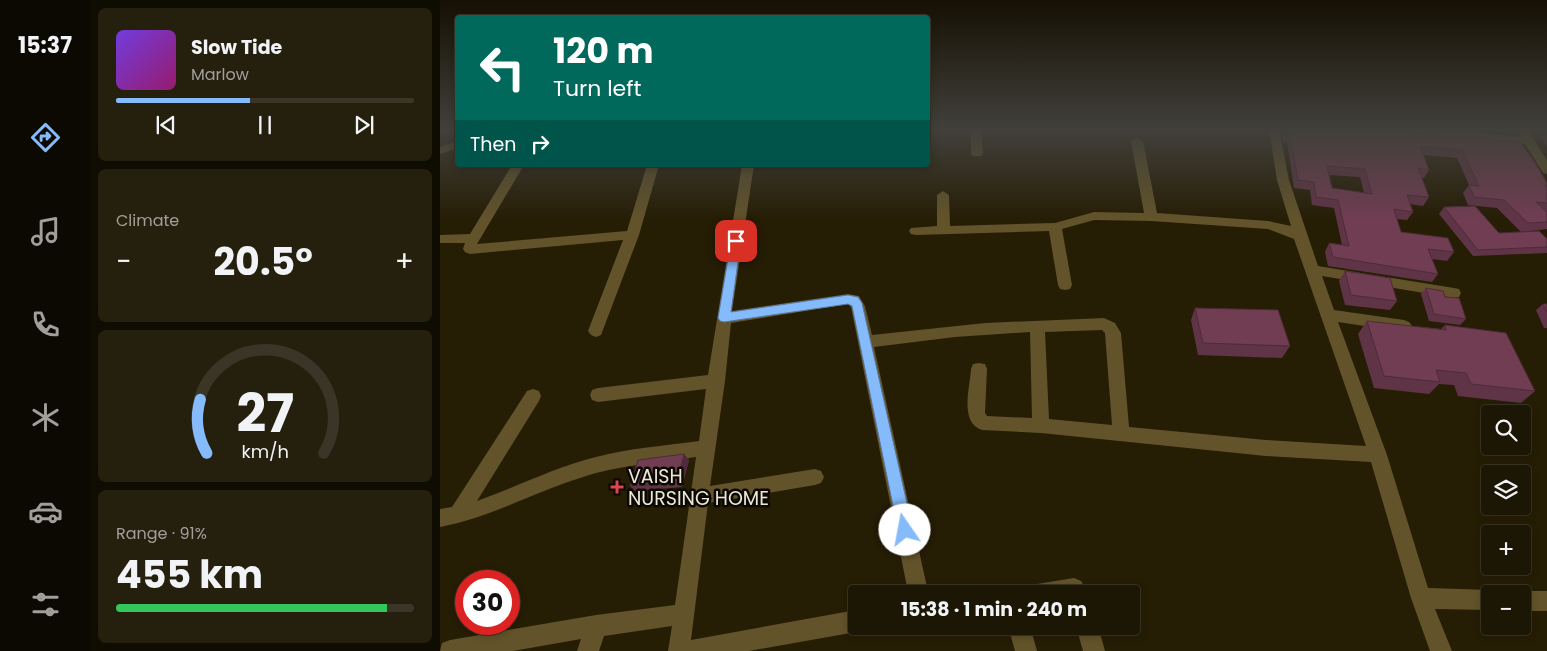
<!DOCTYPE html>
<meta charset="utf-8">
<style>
body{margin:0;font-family:Poppins,sans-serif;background:#251f0e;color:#f1f3f6;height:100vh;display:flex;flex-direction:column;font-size:19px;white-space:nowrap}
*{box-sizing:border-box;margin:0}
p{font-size:16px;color:#a09f9a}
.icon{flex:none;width:28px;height:28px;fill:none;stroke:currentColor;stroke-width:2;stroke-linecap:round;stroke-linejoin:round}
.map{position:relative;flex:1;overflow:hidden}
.sheet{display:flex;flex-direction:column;gap:8px;padding:8px;background:#0f0c02;width:350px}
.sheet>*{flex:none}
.hud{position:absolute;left:15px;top:15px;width:475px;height:152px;border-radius:5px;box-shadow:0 2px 8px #0003,0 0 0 1px #3a3526;background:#00695c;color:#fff;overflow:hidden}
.controls{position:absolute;left:1041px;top:405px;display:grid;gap:10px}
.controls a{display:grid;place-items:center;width:50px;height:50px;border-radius:5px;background:#1c1604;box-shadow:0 2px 8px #0003,0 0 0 1px #3a3526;font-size:25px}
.speed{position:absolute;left:15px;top:570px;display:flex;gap:10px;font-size:25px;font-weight:700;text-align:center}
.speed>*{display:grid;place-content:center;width:65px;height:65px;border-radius:50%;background:#1c1604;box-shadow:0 2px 8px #0003,0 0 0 1px #3a3526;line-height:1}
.speed .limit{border:8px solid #d22;background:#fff;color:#111}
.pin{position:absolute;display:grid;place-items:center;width:42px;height:42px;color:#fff;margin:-21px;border-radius:10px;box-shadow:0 2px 8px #0006}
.me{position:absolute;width:55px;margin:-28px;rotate:348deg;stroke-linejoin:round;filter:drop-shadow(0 0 4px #0008)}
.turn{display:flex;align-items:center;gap:18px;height:105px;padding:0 15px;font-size:22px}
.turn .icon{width:65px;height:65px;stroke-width:2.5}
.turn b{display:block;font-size:35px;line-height:42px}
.then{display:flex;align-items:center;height:48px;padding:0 15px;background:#0003;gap:10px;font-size:19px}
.big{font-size:38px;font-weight:700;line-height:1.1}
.sheet .tile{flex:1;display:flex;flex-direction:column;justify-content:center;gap:8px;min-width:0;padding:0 18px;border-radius:8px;background:#251f0e}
.sheet .dial{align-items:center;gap:0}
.dial svg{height:130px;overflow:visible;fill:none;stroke:#3a3526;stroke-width:7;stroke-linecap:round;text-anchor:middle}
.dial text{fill:#f1f3f6;stroke:none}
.song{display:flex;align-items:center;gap:15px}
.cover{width:60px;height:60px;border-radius:8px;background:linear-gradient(135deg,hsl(260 70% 55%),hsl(320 70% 35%))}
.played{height:5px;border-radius:2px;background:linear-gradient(90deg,#86bbfb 45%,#3a3526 45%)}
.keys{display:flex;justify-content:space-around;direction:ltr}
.heat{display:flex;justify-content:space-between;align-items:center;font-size:28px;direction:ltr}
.charge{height:8px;border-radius:4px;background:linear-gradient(90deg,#34c759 91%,#3a3526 0)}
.trip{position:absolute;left:408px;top:585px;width:292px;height:50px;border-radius:5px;background:#1c1604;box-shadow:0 2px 8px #0003,0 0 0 1px #3a3526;font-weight:700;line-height:50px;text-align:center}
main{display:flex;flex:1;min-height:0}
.menu{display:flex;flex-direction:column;width:90px;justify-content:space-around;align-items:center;background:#0b0902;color:#a09f9a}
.menu .icon{width:35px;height:35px}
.menu .current{color:#86bbfb}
.menu b{font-size:22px;color:#f1f3f6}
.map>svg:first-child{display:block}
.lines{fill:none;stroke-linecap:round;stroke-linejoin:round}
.minor{fill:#62532a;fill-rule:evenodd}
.wall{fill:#603447;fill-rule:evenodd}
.shaded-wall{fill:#4e2b39}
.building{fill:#703d52;stroke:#4e2b39;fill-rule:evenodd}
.route{fill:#86bbfb;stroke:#577aa3}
.health-dot{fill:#e0444e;stroke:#0b0802;stroke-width:2}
.labels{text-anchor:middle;stroke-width:5;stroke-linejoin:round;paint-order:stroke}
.near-poi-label{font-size:19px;fill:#ebe6d7;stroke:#0b0802;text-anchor:start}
</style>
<main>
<nav class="menu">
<b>15:37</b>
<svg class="icon current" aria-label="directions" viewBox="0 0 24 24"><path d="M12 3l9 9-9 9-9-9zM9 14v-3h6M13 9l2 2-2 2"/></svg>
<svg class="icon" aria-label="music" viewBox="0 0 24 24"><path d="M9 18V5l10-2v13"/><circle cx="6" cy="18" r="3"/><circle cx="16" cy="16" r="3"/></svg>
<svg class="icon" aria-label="phone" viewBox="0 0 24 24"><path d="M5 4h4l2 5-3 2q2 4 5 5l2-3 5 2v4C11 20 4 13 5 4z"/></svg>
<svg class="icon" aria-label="climate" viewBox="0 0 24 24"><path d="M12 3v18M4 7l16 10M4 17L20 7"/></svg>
<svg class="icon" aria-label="car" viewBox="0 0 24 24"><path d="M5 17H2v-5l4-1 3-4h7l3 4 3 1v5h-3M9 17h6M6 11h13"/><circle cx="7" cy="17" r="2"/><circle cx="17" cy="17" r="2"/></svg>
<svg class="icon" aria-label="filters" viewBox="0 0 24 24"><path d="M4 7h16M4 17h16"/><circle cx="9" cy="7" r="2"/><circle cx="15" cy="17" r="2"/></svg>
</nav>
<section class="sheet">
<div class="tile">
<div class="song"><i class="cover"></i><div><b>Slow Tide</b><p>Marlow</p></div></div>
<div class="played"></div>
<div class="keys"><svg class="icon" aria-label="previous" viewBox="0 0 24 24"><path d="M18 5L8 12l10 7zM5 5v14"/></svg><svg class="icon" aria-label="pause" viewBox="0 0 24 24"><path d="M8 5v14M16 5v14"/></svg><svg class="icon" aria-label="next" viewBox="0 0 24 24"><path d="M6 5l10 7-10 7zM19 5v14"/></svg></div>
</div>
<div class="tile"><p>Climate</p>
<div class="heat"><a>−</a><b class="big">20.5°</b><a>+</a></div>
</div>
<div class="tile dial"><svg viewBox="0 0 100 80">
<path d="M14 69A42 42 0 1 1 86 69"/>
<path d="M14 69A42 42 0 0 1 10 36" stroke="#86bbfb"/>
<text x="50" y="56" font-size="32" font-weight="700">27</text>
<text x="50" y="72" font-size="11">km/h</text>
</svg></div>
<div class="tile"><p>Range · 91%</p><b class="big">455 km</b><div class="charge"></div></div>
</section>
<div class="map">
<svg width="1107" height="651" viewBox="0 0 1107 651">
<rect width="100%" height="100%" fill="#261d05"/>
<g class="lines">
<!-- minor -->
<g class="minor">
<path d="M 0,129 L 18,129 L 18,132 L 0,133 Z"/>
<path d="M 531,129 L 541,129 L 543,154 L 541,156 L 533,156 L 531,154 Z"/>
<path d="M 829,129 L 839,129 L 849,180 L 878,266 L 1014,288 L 1019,289 L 1021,293 L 1019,297 L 1014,298 L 882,276 L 894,310 L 964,320 L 969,322 L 972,326 L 969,330 L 964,332 L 898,322 L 947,455 L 988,588 L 1050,590 L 1058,594 L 1050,594 L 1050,610 L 995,609 L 1012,651 L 990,651 L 971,598 L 931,462 L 826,456 L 601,433 L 542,430 C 519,422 530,388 531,369 L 533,364 L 539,363 L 545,364 L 547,369 L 545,413 L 547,416 L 592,418 L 590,332 L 515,337 L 434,347 L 487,587 L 486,594 L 466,594 L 467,587 L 411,307 L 408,304 L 291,323 L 285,381 L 270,486 L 375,469 L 381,471 L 384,477 L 381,483 L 375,485 L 268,503 L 251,640 L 416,610 L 416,626 L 424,626 L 423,628 L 416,632 L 309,651 L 228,651 L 232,626 L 164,636 L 159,651 L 137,651 L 141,639 L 73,651 L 0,651 L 2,643 L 10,640 L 156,615 L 235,605 L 256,457 C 217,463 178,465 140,478 C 92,493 49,518 0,527 L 0,509 L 12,507 L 87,391 L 93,389 L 99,391 L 101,396 L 99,401 L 37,501 C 77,487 115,467 156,457 C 189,448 224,446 259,441 L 266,389 L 158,402 L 152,400 L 150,395 L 152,390 L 158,388 L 268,375 L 302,165 L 314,165 L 292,311 L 408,294 L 419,296 L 425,306 L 432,335 L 545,323 L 664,318 L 675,323 L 681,333 L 689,427 L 826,440 L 926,446 L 854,239 L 828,229 L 711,221 L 654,220 L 622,229 L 632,285 L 630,289 L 625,290 L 620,289 L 618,285 L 609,231 L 476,235 L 471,234 L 469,231 L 471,228 L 497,226 L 497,195 L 503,191 L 509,195 L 510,226 L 615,223 L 654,212 L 704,213 L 691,141 L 697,138 L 703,141 L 717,213 L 828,221 L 851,226 L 837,180 ZM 662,330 L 665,333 L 672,425 L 609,419 L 605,332 Z"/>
<path d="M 966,129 L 1003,129 L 1081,137 L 1077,129 L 1087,129 L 1107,160 L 1107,174 L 1103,173 L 1085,144 L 971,132 Z"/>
<path d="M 18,141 L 18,148 L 0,154 L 0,147 Z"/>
<path d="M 72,165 L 84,165 L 37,244 L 187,231 L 207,165 L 219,165 L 199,235 L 161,335 L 156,337 L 151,335 L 148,331 L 183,240 L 30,254 L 25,252 L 23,249 L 25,243 L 0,243 L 0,235 L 30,234 Z"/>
<path d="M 634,578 L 641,581 L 649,594 L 587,594 L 590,587 L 597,584 Z"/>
<path d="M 1082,591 L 1107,591 L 1107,611 L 1082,611 L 1082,594 L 1075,594 Z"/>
<path d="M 568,626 L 590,626 L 597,651 L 575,651 Z"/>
<path d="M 636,626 L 658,626 L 665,651 L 643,651 Z"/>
</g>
</g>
<!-- wall -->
<g class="wall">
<path d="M 841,129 L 967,129 L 968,132 L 991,134 L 994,129 L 1006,129 L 1054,141 L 1107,183 L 1107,229 L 1081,232 L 1057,208 L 1028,205 L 1023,193 L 1029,185 L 1017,158 L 983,155 L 989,170 L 984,178 L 981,178 L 989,197 L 983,206 L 970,204 L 973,212 L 967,220 L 957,219 L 961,232 L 1014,252 L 1007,261 L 992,259 L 998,274 L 992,282 L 888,266 L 885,252 L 889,243 L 902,245 L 894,208 L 872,205 L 870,190 L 854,188 L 847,142 L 843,142 ZM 889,175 L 920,177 L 924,193 L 892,188 Z"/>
<path d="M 1012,129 L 1036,129 L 1035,130 Z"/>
<path d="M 1097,129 L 1107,129 L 1107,147 Z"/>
<path d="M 1004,207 L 1059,233 L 1107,239 L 1107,253 L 1033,256 L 999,214 Z"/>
<path d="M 905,271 L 957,301 L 950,310 L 905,305 L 899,281 Z"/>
<path d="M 986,288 L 1005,297 L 1026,319 L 1020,325 L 989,321 L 981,294 Z"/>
<path d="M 1103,304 L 1107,304 L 1107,328 L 1104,328 L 1096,310 Z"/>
<path d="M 755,308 L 850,346 L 842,358 L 758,355 L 751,320 Z"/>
<path d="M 927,321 L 1001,329 L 1005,325 L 1095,391 L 1081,403 L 1018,396 L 1014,385 L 999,384 L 989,394 L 934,388 L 918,334 Z"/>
<path d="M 244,454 L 249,460 L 242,487 L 195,491 L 190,486 Z"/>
</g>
<!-- shaded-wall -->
<path class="shaded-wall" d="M 244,454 L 249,460 L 242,487 L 237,482 Z"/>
<!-- building -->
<g class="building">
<path d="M 846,129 L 967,129 L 968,132 L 999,135 L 996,129 L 1006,129 L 1048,133 L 1054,141 L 1080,142 L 1094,161 L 1107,183 L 1107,185 L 1105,185 L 1107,189 L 1107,203 L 1096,202 L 1107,212 L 1107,222 L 1088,223 L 1064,200 L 1034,197 L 1029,185 L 1039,186 L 1022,150 L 980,146 L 989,170 L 978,168 L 989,197 L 967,195 L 973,212 L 954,209 L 961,232 L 1008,238 L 1014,252 L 988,249 L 998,274 L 893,257 L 889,243 L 909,246 L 898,200 L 876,197 L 874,182 L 858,180 L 850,134 L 847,134 ZM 887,166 L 925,169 L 932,194 L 892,188 Z"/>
<path d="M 1035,206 L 1059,233 L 1099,231 L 1107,239 L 1107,247 L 1038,250 L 1004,207 Z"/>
<path d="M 905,271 L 950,278 L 957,301 L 911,295 Z"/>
<path d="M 986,288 L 1003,291 L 1005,297 L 1019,298 L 1026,319 L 994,314 Z"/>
<path d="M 1103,304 L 1107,304 L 1107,312 Z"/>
<path d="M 755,308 L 838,310 L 850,346 L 763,343 Z"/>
<path d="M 927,321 L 1006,330 L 1005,325 L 1066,333 L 1095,391 L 1031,384 L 1026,373 L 996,370 L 1000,382 L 944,376 Z"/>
<path d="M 244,454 L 237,482 L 190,486 L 198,460 Z"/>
</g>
<!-- sky -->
<linearGradient id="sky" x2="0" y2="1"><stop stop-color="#151003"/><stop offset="0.59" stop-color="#41403b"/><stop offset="1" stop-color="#41403b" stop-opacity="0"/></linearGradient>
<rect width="1107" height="220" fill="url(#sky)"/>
<!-- route -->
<path class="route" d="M 296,238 L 301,241 L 291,312 L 408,295 L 418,297 L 422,303 L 473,530 L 471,536 L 465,538 L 460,536 L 458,530 L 412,306 L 408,304 L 284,322 L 280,321 L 278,318 L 291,241 Z"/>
<!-- markers -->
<path class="health-dot" d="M174.5 479.5h5v5h5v5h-5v5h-5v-5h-5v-5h5z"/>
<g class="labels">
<!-- near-poi labels -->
<g class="near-poi-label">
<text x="188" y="483">VAISH<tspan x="188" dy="22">NURSING HOME</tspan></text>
</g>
</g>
</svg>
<div class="controls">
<a><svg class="icon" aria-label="search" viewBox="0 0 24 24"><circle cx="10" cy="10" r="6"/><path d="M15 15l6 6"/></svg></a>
<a><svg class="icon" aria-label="layers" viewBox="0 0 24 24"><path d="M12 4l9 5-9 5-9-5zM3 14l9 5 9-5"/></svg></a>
<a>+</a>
<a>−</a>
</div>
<div class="speed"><div class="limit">30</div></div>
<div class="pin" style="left:296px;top:241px;background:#d93025"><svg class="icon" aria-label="arrive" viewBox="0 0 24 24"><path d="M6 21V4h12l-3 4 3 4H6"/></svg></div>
<svg class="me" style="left:465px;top:530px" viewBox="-20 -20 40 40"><circle r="19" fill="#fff"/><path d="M0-13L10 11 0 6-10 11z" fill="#86bbfb"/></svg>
<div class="trip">15:38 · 1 min · 240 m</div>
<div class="hud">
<div class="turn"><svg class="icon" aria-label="left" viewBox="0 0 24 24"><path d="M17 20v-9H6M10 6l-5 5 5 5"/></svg><div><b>120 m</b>Turn left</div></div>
<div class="then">Then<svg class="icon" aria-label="right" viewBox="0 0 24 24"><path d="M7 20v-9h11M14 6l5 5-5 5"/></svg></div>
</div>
</div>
</main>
